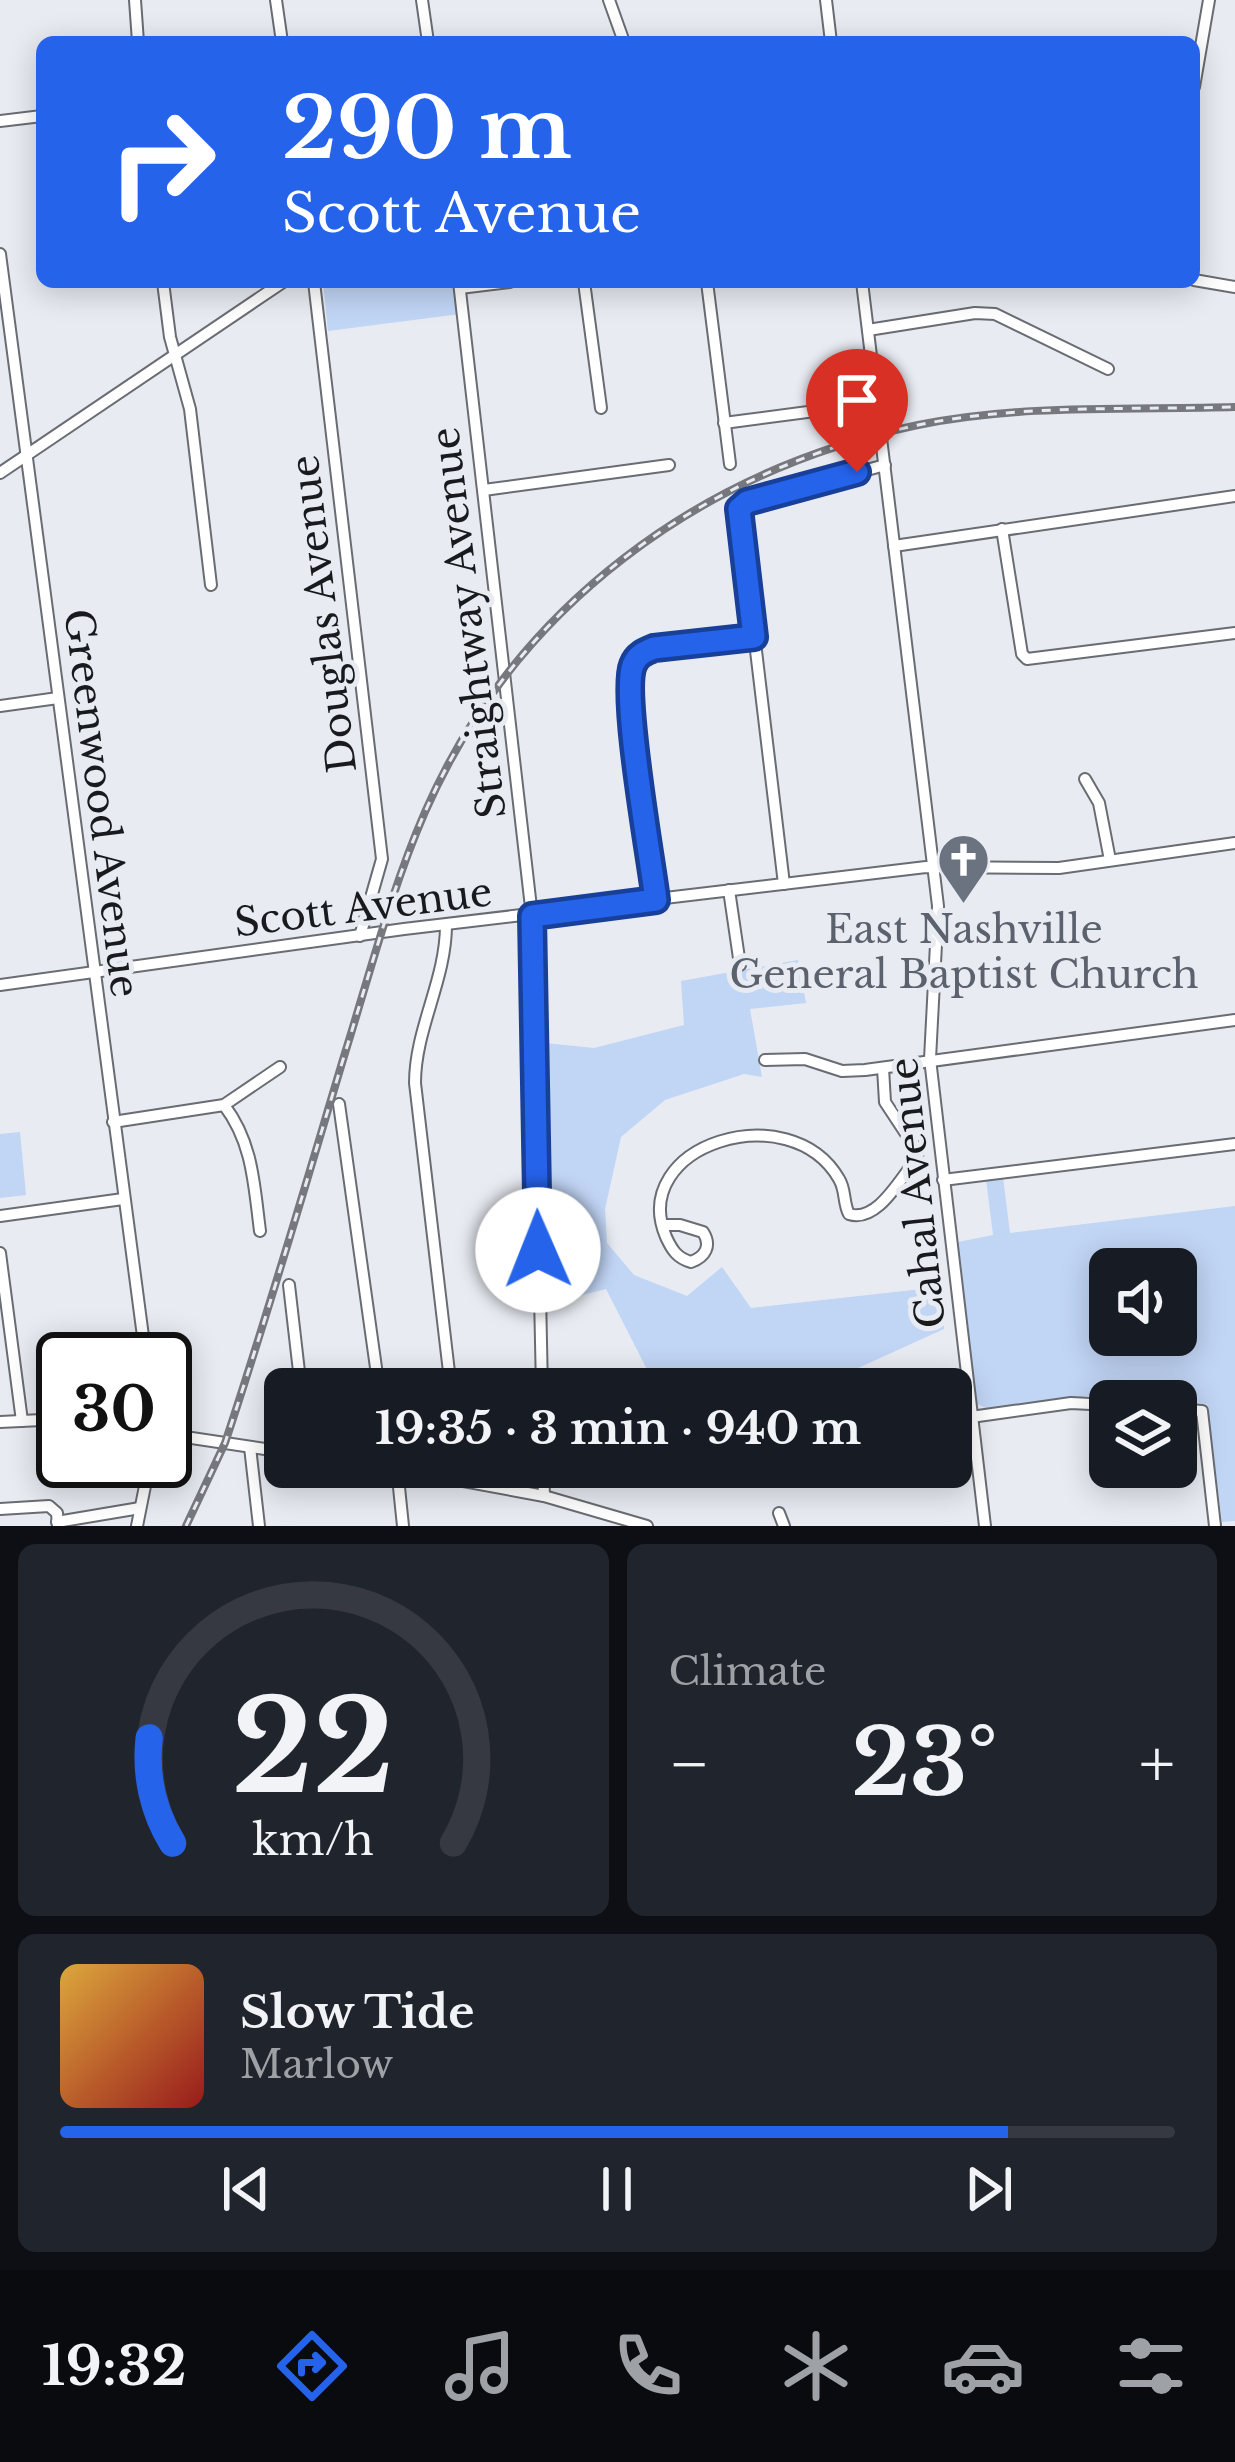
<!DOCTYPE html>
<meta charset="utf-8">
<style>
body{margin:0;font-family:"Libre Baskerville",serif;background:#20242c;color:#f1f3f6;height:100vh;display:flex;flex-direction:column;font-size:45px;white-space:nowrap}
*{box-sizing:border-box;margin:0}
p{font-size:39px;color:#9ea1a6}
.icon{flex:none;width:66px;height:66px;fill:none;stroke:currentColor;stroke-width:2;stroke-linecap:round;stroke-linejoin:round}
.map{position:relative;height:1526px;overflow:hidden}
.drawer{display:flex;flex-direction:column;gap:18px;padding:18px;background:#0d0f14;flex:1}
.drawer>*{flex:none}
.banner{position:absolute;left:36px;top:36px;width:1164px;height:252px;border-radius:18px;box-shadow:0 6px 30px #0003;background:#2563eb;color:#fff;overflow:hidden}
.controls{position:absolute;left:1089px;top:1248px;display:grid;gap:24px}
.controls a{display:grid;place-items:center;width:108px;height:108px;border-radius:18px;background:#171b24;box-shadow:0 6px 30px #0003;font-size:60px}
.speed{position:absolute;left:36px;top:1332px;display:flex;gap:24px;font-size:60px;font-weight:700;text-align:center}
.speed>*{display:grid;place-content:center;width:156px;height:156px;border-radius:50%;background:#171b24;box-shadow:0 6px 30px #0003;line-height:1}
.speed .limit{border:6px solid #111;border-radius:18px;background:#fff;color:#111}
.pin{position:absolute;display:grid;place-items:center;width:102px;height:102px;color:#fff;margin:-123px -51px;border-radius:50% 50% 50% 0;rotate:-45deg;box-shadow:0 0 12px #0007}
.pin .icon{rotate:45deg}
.me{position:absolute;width:132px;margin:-66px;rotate:359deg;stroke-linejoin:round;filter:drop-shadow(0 0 9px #0008)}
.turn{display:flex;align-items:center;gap:42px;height:252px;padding:0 48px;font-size:54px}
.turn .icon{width:156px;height:156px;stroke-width:2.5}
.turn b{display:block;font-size:84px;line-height:102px}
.big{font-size:90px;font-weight:700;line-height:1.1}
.drawer .widget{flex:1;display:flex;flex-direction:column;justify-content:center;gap:18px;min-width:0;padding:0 42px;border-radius:18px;background:#20242c}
.drawer .dial{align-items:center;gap:0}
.dial svg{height:312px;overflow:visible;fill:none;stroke:#363941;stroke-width:7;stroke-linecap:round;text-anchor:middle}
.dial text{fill:#f1f3f6;stroke:none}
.song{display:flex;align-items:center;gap:36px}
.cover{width:144px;height:144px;border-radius:18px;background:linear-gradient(135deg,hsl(40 70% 55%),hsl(0 70% 35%))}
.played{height:12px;border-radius:6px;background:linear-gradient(90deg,#2563eb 85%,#363941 85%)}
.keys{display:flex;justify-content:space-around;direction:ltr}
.heat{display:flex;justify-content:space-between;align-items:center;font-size:66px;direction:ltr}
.drawer .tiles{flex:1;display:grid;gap:18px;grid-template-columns:1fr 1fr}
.widget:last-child{grid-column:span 2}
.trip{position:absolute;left:264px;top:1368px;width:708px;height:120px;border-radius:18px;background:#171b24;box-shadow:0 6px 30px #0003;font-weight:700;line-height:120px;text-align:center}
.tabs{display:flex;height:192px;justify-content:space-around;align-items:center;background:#090b0e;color:#9ea1a6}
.tabs .icon{width:84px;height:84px}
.tabs .on{color:#2563eb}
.tabs b{font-size:54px;color:#f1f3f6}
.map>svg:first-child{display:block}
.green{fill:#c1d5f5;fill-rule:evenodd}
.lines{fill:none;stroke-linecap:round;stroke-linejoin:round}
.minor-casing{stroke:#696c72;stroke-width:14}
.minor{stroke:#fff;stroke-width:10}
.rail-casing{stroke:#77787d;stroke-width:8}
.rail{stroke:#e8ebf2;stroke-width:3;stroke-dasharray:9;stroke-linecap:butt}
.route-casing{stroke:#184099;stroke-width:30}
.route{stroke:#2563eb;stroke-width:21}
.labels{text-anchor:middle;stroke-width:10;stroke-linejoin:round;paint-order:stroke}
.street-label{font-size:39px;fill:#191a1d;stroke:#e8ebf2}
.worship-label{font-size:39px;fill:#5b616d;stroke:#e8ebf2}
</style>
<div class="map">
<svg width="1235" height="1526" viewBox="0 0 1235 1526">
<rect width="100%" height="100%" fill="#e8ebf2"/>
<!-- green -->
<g class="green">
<path d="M 323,282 L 456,282 L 460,314 L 328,331 Z"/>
<path d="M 798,960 L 806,1003 L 750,1009 L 762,1077 L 744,1074 L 665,1100 L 621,1137 L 605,1209 L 607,1243 L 634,1275 L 687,1296 L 722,1267 L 751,1308 L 940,1287 L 944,1329 L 812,1389 L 657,1389 L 606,1289 L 547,1304 L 545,1043 L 594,1048 L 684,1025 L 681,981 Z"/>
<path d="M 20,1132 L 26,1195 L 0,1198 L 0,1134 Z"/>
<path d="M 1003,1177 L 1010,1233 L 1235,1206 L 1235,1521 L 1222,1522 L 1207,1404 L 1089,1396 L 990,1410 L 977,1404 L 958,1242 L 993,1235 L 986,1179 ZM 1110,1269 L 1176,1269 L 1176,1335 L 1110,1335 Z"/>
</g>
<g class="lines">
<defs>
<g id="minor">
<path d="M 135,0 L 138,42"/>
<path d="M 276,0 L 282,42"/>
<path d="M 422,0 L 428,42"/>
<path d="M 609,0 L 624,42"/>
<path d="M 826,0 L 831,42"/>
<path d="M 1194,87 L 1209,0"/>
<path d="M 0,121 L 42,116"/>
<path d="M 0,254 L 146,1359"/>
<path d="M 1194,280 L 1235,287"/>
<path d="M 163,282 L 170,337 L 190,409 L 211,585"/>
<path d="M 314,282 L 382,859 L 360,936"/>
<path d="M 459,282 L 532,916 L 542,1389"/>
<path d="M 584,282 L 601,408"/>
<path d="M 707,282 L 730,464"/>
<path d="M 862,282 L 938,906 L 930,1059 L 985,1526"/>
<path d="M 460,288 L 510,282"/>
<path d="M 868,330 L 975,313 L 995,314 L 1108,369"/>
<path d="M 724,423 L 876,403"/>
<path d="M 0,473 L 283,282"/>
<path d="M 484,490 L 669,465"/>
<path d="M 1002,529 L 1022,654 L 1027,659 L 1235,633"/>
<path d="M 894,546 L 1235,496"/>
<path d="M 0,706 L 58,698"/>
<path d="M 1085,779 L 1099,803 L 1110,860"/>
<path d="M 784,884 L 739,509 L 747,503 L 885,465"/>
<path d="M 729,890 L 740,965"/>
<path d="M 656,900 C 651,859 622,693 633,665 C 637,655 644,652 654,648 L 754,637"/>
<path d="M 446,925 C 446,980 415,1029 415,1083 L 451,1389"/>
<path d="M 0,985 L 404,929 L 926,867 L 1059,868 L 1235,843"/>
<path d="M 765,1060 L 805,1059 L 842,1071 L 865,1070 L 1235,1020"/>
<path d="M 339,1104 L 379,1389"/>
<path d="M 224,1105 C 253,1143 254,1185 260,1231"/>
<path d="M 113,1122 L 224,1105 L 280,1067"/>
<path d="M 943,1180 L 1235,1144"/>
<path d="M 0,1216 L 123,1199"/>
<path d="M 662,1225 L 680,1225 L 703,1232 C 712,1246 705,1257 691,1262 C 677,1258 672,1250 666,1237 C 627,1145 790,1094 839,1179 C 846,1190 843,1203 849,1214 C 877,1223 899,1180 916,1160 L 918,1152 L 885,1102 L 883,1068"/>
<path d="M 0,1253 L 22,1421"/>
<path d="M 289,1285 L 301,1389"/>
<path d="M 1176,1409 L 1202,1411 L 1215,1526"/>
<path d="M 971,1417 L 1071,1403 L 1110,1405"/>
<path d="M 0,1422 L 63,1419"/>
<path d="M 165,1434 L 285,1452"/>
<path d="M 250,1447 L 259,1526"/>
<path d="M 387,1467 L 544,1496 L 647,1526"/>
<path d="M 543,1467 L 544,1496"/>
<path d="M 397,1468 L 403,1526"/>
<path d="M 0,1509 L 49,1506 L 57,1513 L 58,1526"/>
<path d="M 779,1513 L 784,1526"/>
<path d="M 57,1522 L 140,1508"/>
<path d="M 137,1526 L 150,1461"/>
</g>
</defs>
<!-- minor casing -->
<use href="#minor" class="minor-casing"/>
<!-- minor -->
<use href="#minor" class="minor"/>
<defs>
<path id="rail" d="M 186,1526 L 225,1443 C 268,1314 306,1183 345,1053 C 370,973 391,890 425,812 C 515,606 701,470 918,425 C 1021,404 1131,410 1235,407"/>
</defs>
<!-- rail casing -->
<use href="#rail" class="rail-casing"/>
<!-- rail -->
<use href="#rail" class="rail"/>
</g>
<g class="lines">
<defs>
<path id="route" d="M 538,1250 L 532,916 L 656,900 C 651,859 621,694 633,665 C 637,655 644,652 654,648 L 754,637 L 739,509 L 747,502 L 857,472"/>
</defs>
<!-- route casing -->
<use href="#route" class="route-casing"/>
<!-- route -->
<use href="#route" class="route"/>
</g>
<!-- icons -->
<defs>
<symbol id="church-pin" viewBox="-11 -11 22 30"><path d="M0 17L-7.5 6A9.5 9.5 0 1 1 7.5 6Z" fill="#6b7280" stroke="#e8ebf2"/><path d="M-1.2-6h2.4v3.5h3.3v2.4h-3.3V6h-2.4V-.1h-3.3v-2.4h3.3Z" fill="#fff"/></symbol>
</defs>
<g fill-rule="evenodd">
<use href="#church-pin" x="934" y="830" width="59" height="81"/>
</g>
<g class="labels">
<!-- street labels -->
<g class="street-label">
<text transform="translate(323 614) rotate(-97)" y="14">Douglas Avenue</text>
<text transform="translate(468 623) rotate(-97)" y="14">Straightway Avenue</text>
<text transform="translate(102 803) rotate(83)" y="14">Greenwood Avenue</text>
<text transform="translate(363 907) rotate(-7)" y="14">Scott Avenue</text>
<text transform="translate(917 1193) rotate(-96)" y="14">Cahal Avenue</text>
</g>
<!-- worship labels -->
<g class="worship-label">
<text x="964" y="943">East Nashville<tspan x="964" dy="45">General Baptist Church</tspan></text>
</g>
</g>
</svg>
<div class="controls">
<a><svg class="icon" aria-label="sound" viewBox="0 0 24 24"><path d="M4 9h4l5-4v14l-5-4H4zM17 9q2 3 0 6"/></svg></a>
<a><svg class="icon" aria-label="layers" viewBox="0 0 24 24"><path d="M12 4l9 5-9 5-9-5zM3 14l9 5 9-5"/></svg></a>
</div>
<div class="speed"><div class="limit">30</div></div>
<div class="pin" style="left:857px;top:472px;background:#d93025"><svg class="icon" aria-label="arrive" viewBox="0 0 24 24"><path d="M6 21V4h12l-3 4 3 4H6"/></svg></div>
<svg class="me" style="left:538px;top:1250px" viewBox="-20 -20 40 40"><circle r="19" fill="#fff"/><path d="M0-13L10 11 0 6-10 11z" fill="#2563eb"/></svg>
<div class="trip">19:35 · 3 min · 940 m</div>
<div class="banner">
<div class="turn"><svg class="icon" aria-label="right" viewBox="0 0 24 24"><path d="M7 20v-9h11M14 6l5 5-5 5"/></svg><div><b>290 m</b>Scott Avenue</div></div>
</div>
</div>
<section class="drawer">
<div class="tiles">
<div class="widget dial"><svg viewBox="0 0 100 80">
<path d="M14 69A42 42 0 1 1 86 69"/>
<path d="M14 69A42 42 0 0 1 8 42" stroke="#2563eb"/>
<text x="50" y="56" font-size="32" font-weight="700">22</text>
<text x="50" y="72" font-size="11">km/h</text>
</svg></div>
<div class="widget"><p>Climate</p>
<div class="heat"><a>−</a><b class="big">23°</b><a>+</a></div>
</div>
<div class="widget">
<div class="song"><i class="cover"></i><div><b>Slow Tide</b><p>Marlow</p></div></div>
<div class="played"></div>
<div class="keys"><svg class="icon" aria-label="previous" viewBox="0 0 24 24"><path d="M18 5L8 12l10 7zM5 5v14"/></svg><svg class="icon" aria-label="pause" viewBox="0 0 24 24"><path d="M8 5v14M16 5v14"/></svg><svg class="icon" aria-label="next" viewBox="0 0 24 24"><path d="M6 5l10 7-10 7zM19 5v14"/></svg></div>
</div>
</div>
</section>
<nav class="tabs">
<b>19:32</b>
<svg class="icon on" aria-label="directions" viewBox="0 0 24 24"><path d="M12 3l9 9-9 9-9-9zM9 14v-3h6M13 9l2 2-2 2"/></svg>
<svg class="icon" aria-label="music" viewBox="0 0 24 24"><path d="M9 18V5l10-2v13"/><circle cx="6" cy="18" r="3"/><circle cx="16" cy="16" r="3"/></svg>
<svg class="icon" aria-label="phone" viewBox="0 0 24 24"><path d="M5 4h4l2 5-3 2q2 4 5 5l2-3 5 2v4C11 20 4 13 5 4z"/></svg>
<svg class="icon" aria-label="climate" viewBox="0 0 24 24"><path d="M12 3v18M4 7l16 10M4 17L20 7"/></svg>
<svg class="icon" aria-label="car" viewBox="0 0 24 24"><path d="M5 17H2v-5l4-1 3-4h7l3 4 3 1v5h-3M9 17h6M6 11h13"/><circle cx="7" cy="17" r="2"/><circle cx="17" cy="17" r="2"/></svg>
<svg class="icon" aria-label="filters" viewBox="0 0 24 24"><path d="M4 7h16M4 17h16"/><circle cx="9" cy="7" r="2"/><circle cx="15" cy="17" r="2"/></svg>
</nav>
